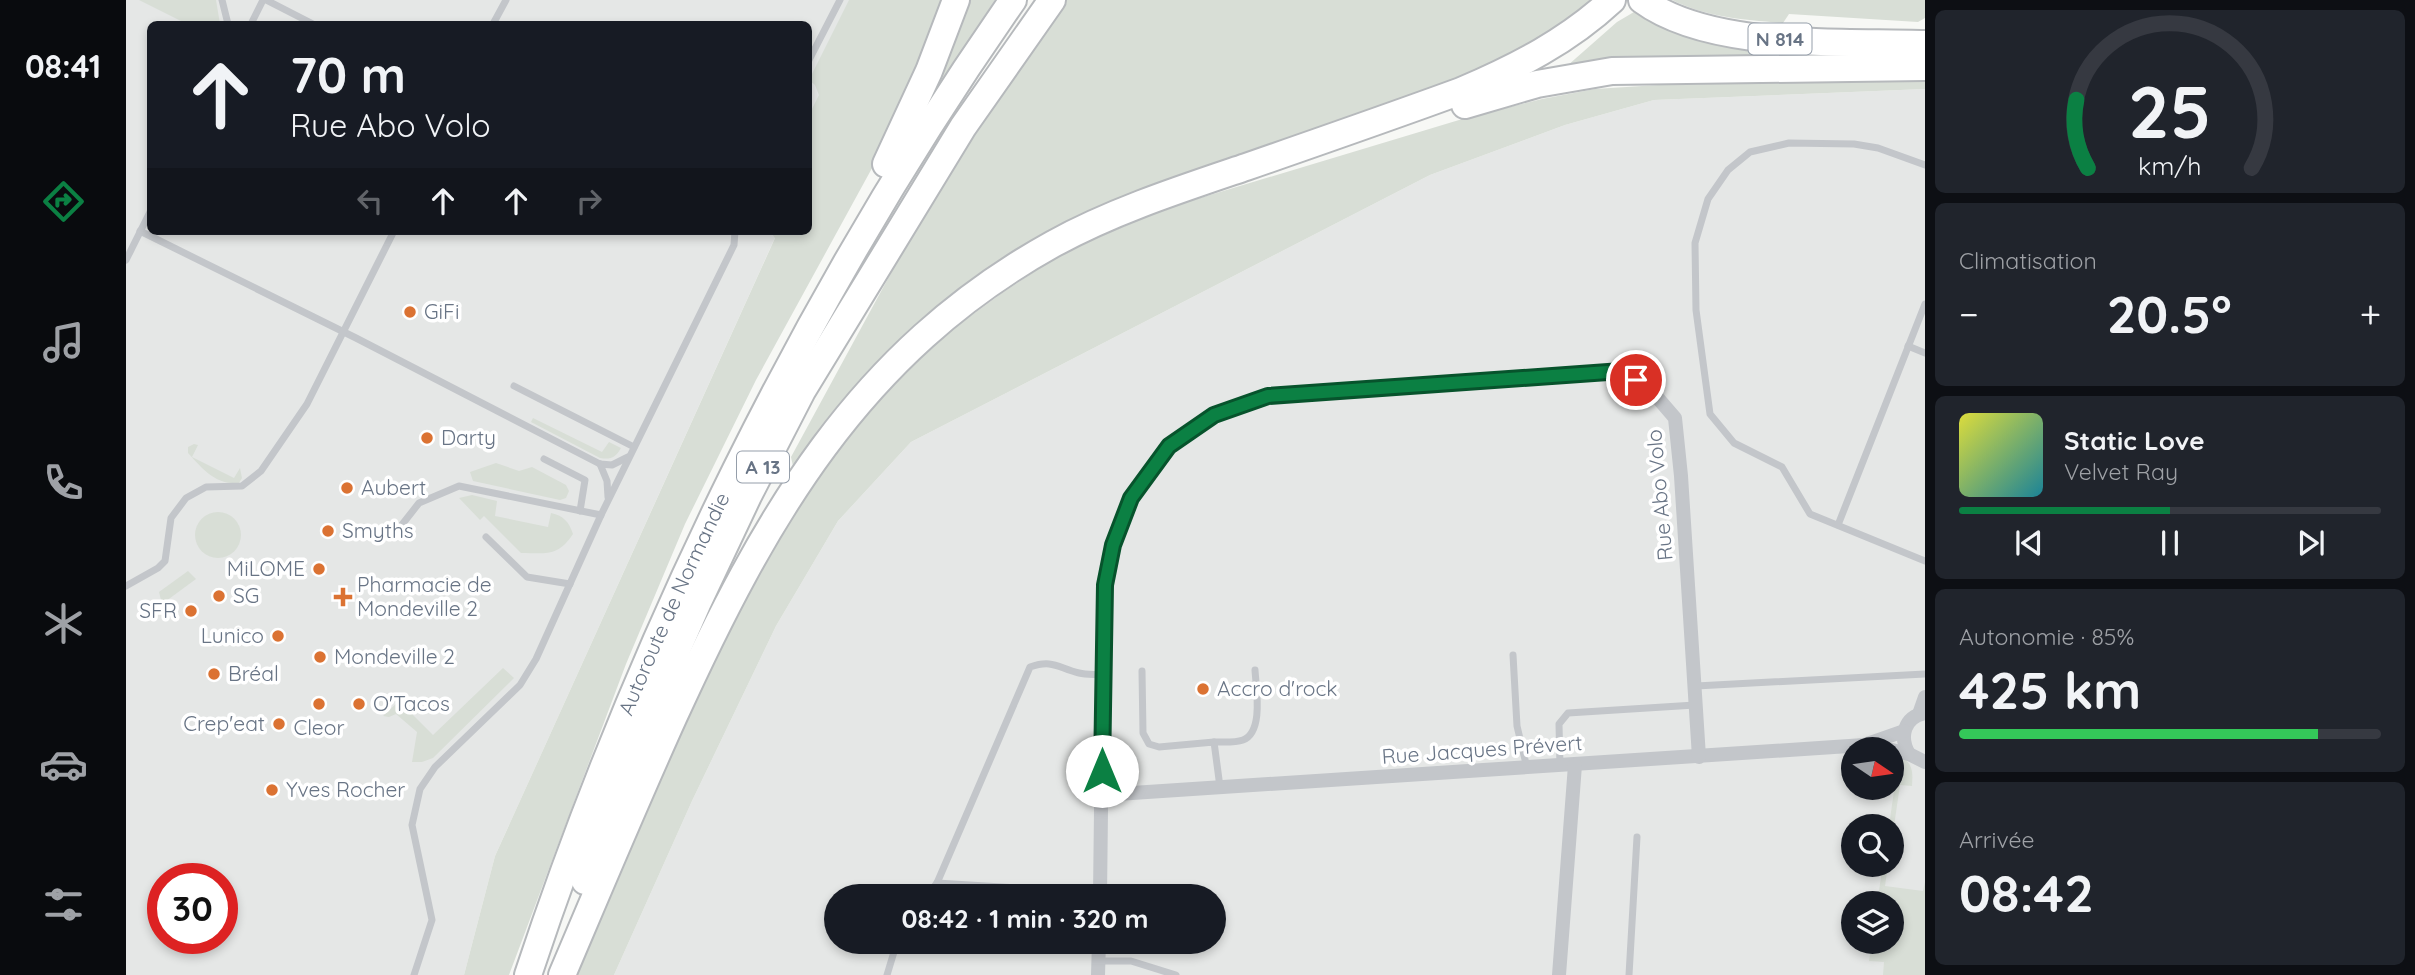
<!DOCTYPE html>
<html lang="fr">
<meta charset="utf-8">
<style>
body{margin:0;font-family:Quicksand,sans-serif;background:#20242c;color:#f1f3f6;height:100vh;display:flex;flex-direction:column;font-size:26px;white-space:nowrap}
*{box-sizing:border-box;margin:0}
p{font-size:23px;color:#9ea1a6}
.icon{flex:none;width:38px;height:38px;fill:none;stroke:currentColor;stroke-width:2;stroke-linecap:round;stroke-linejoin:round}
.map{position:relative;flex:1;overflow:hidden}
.panel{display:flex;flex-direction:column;gap:10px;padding:10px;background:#0d0f14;width:490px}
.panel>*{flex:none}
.top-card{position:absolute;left:21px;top:21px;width:665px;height:214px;border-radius:10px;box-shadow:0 4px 10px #0003;background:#171b24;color:#f1f3f6;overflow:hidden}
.needle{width:46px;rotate:103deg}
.fabs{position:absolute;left:1715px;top:737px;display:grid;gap:14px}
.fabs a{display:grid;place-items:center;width:63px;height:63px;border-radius:50%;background:#171b24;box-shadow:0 4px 10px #0003;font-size:35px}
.speed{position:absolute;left:21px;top:863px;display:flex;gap:14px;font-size:35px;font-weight:700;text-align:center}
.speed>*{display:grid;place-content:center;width:91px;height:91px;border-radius:50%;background:#171b24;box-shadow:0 4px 10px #0003;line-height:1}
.speed .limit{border:10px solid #d22;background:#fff;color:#111}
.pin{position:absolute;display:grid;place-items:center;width:60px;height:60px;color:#fff;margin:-30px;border:4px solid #fff;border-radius:50%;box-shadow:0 2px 7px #0007}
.me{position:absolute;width:77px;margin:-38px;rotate:0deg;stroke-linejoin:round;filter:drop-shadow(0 0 5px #0008)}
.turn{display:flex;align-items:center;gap:24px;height:147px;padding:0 28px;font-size:32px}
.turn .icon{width:91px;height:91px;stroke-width:2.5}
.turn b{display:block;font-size:49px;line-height:60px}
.lanes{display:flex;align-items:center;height:66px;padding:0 28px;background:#0003;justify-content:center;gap:35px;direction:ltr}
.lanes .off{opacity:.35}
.big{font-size:52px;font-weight:700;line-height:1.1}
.panel .card{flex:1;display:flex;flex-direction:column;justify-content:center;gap:10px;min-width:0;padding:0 24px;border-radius:10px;background:#20242c}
.panel .dial{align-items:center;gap:0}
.dial svg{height:182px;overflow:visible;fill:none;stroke:#363941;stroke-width:7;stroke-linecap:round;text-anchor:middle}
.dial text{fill:#f1f3f6;stroke:none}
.song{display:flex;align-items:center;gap:21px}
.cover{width:84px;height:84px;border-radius:10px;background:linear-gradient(135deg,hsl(60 70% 55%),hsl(190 70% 35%))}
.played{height:7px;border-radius:4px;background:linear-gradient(90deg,#0b8043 50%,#363941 50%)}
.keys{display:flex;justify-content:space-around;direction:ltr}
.heat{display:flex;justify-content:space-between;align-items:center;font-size:38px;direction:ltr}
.charge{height:10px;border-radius:5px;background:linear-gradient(90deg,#34c759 85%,#363941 0)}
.trip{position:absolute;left:698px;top:884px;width:402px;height:70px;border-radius:35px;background:#171b24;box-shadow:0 4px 10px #0003;font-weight:700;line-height:70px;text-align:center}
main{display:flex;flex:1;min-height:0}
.tabs{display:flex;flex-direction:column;width:126px;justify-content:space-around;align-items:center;background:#090b0e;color:#9ea1a6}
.tabs .icon{width:49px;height:49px}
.tabs .on{color:#0b8043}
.tabs b{font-size:32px;color:#f1f3f6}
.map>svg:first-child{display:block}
.built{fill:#e5e7e6;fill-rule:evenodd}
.green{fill:#d8ded6}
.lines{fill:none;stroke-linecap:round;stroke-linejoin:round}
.highway-casing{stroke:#b6b9bc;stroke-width:30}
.lane{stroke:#c3c6ca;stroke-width:7}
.street{stroke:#c3c6ca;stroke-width:14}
.highway{stroke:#fff;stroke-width:26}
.route-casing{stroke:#07532c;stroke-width:18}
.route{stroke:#0b8043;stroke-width:12}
.poi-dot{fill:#db7232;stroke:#fff;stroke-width:2.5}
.labels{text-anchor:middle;stroke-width:7;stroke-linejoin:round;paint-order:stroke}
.shield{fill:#fff;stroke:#959eaa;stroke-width:2}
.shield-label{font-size:19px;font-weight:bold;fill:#687485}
.poi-label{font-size:21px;fill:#687485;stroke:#fff;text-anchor:start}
.street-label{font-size:21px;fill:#687485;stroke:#fff}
</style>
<main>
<nav class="tabs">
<b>08:41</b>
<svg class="icon on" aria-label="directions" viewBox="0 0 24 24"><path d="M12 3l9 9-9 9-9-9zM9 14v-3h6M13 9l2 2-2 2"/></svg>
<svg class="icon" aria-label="music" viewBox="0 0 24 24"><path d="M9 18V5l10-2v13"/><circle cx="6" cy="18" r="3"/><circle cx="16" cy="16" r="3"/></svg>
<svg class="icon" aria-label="phone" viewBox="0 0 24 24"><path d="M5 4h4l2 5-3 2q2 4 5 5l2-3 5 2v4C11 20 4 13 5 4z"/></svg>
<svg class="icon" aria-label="climate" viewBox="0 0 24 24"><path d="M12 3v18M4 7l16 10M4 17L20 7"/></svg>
<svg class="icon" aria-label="car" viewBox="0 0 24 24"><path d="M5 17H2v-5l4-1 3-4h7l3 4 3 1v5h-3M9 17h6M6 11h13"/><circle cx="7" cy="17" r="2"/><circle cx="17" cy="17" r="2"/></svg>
<svg class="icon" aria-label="filters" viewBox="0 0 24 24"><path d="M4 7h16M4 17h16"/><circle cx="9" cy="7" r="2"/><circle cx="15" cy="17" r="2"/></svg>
</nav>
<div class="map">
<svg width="1799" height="975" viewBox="0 0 1799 975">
<rect width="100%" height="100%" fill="#f7f8f5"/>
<!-- built -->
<g class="built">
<path d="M 0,0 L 765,0 L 683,169 L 682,24 L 24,24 L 24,231 L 652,231 L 369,856 L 338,975 L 0,975 ZM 37,878 L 96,878 L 96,938 L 37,938 Z"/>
<path d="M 1799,89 L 1799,975 L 488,975 L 566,801 L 650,626 L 712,521 L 785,442 L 1304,175 L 1439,125 L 1528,100 ZM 1727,749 L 1766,749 L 1766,788 L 1727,788 ZM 1727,826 L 1766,826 L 1766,864 L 1727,864 ZM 710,896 L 1088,896 L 1088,942 L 710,942 ZM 1727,903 L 1766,903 L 1766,942 L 1727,942 Z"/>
</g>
<!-- green -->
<g class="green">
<path d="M 13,0 L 90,0 L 94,24 L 61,24 Z"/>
<path d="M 723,0 L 819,0 L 768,128 L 630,380 L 559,524 L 500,664 L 383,975 L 338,975 L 369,856 L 649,238 L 644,231 L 682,231 L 683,115 L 693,95 L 689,85 L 683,80 Z"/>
<path d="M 840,0 L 869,0 L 815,82 L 812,80 Z"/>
<path d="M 940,0 L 1471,0 L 1457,14 L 1377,61 L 1269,105 L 1129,149 L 1049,181 L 897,253 L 668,471 L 665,457 L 790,227 L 870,100 Z"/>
<path d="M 1546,0 L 1799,0 L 1799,18 L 1792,22 L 1663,14 L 1657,23 C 1619,20 1580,17 1546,0 Z"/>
<path d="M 1508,12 L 1529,22 L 1762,58 L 1441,66 L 1491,22 Z"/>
<path d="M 1799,80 L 1799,89 L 1528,100 L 1439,125 L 1304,175 L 785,442 L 712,521 L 650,626 L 566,801 L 488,975 L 451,975 L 535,774 L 586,665 L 632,571 L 677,497 L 718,439 L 761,390 L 824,331 L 876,293 L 938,252 L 1041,208 L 1343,117 L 1416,99 L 1469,89 L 1532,85 Z"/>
<path d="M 407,418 L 476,452 L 483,442 L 495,448 C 490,457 485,460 474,458 L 405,422 Z"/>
<path d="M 68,444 L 72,445 L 66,457 L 108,478 L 114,468 L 116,478 L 113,483 C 89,485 77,469 62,453 L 62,447 Z"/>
<path d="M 370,463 L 393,471 L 406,467 L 440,485 L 443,491 L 440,498 L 434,500 L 347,481 L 344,472 Z"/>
<path d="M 346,495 L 371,501 L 369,516 L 422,527 L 425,513 C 438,516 443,522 447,534 C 432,557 420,553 395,553 L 358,516 L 354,520 L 333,498 Z"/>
<circle cx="92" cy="535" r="23"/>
<path d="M 62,571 L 70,579 L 36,604 L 33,592 Z"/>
<path d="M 377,668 L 388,678 L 307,758 L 296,762 L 286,762 L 291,732 L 270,714 L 263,717 L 257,716 L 273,701 L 307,735 Z"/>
<path d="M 1773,756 C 1787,762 1787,772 1786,786 L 1774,785 L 1766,840 L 1766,826 L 1763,826 Z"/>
<path d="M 1757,865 L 1762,865 L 1759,886 L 1797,891 L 1799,882 L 1799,975 L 1757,975 L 1758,962 L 1743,961 L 1746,942 L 1766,942 L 1766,903 L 1751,903 Z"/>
</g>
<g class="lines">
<defs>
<g id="highway">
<path d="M 1516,0 C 1584,50 1716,41 1799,44"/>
<path d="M 1339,105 L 1411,84 L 1486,71 L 1799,67"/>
<path d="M 760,164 L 803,71 L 830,0"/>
<path d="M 459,881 L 477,829 L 522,716 L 571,604 L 622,496 L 676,391 L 837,127 L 926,0"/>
<path id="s1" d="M 402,975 C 515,634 681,295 887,0"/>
<path d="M 436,975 C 473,888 509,802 548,716 C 638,519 731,353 927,244 C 987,211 1055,189 1120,167 C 1192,142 1264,117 1335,91 C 1391,67 1442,41 1486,0"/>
</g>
</defs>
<!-- highway casing -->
<use href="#highway" class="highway-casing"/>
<!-- lane -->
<g class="lane">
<path d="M 96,0 L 102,24"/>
<path d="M 140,0 L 187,24"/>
<path d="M 125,24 L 137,0"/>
<path d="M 367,24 L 380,0"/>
<path d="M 682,62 L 714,0"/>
<path d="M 1799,165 L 1752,148 L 1728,144 L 1663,143 L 1624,152 L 1602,170 L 1582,199 L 1569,243 L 1570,310 L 1584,414 L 1608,443 L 1656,467 L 1684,514 L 1799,561"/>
<path d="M 14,231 L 230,338 L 474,464 L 486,465 L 502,457"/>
<path d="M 0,260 L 24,212"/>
<path d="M 1782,346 L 1799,353"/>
<path d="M 388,386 L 508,447"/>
<path d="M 418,459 L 459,480 L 454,511"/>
<path d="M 474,464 L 481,481 L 482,497"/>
<path d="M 1712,525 L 1799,304"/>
<path d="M 271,531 L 293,503 L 333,486 L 475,515"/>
<path d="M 360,537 L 401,577 L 444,584"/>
<path d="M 0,586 L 32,568 L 39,561 L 45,518 L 60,498 L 80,487 L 116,486 L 135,471 L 181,404 L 268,231"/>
<path d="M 1387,655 L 1391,726 L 1401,768"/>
<path d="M 1016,671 L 1017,733 L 1023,744 L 1033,747 L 1088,742 L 1094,787"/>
<path d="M 1570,686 L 1799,674"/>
<path d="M 1088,742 C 1097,742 1109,743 1117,740 C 1138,732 1130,688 1129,670"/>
<path d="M 1434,766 L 1433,724 L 1442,713 L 1569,705"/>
<path d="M 811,883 L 974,893"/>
<path d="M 801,896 L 811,883 L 904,667 C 927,659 932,668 953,673 C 961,675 969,674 977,675"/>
<path d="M 973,961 L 1005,961 L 1050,975"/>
<path d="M 288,975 L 306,920 L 286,825 L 294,789 L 309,767 L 394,685 L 410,659 L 475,515 L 608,245 L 609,231"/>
<path d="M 761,975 L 771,942"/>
<path d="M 1503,975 L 1511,837"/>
</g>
<!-- street -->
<g class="street">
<path d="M 1793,714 L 1799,697"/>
<path d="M 1766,750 L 1783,754 L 1799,762"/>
<path d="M 1783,754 C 1773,737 1778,717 1799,713"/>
<path d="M 976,795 L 1738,745 L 1778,731"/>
<path d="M 974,896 L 977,640 L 979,585 L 987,545 L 1005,498 L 1043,446 L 1089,415 L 1142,396 L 1496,371 L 1524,389 L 1549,418 L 1555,476 L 1573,757"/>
<path d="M 972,975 L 973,942"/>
<path d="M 1433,975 L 1449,765"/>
</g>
<!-- highway -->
<use href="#highway" class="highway"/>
</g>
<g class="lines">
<defs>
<path id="route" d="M 976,771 L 979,585 L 987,545 L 1005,498 L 1043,446 L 1088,415 L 1142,396 L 1496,371 L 1510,380"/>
</defs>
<!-- route casing -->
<use href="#route" class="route-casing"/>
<!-- route -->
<use href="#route" class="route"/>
</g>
<!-- markers -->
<g class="poi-dot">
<circle cx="284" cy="312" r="7"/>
<circle cx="301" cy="438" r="7"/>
<circle cx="221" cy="488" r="7"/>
<circle cx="202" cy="531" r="7"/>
<circle cx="193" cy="569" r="7"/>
<circle cx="93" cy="596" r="7"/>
<path d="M213.5 586.5h7v7h7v7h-7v7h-7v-7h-7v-7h7z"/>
<circle cx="65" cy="611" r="7"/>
<circle cx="152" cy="636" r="7"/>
<circle cx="194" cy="657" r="7"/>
<circle cx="88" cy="674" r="7"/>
<circle cx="1077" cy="689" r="7"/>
<circle cx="193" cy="704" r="7"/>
<circle cx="233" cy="704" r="7"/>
<circle cx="153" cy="724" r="7"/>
<circle cx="146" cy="790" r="7"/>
</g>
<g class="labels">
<!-- shield labels -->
<g class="shield">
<rect x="1622.5" y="23.5" width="63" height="31" rx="5"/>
<rect x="611" y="451.5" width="52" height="31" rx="5"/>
</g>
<g class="shield-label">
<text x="1654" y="46">N 814</text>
<text x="637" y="474">A 13</text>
</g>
<!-- poi labels -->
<g class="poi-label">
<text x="298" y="319">GiFi</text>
<text x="315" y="445">Darty</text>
<text x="235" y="495">Aubert</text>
<text x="216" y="538">Smyths</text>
<text x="179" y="576" text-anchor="end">MiLOME</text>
<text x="231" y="592">Pharmacie de<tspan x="231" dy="24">Mondeville 2</tspan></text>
<text x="107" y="603">SG</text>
<text x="51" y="618" text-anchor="end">SFR</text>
<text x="138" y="643" text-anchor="end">Lunico</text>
<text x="208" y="664">Mondeville 2</text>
<text x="102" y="681">Bréal</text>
<text x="1091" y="696">Accro d'rock</text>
<text x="247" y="711">O'Tacos</text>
<text x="139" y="731" text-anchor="end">Crep'eat</text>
<text x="193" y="735" text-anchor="middle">Cleor</text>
<text x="160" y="797">Yves Rocher</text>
</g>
<!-- street labels -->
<g class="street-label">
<text transform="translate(1534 495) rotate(-95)" y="7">Rue Abo Volo</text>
<text dy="7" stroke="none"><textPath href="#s1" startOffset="399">Autoroute de Normandie</textPath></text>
<text transform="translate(1356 750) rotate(-4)" y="7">Rue Jacques Prévert</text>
</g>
</g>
</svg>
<div class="fabs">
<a><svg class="needle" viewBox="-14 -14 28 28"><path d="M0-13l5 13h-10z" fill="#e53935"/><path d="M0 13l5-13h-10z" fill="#9ea1a6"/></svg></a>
<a><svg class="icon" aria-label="search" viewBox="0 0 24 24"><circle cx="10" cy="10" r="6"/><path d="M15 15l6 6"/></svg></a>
<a><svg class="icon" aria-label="layers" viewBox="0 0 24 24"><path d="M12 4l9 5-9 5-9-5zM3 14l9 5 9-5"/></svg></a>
</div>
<div class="speed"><div class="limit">30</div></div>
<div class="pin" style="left:1510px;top:380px;background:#d93025"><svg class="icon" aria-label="arrive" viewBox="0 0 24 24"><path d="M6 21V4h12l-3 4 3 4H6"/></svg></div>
<svg class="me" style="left:976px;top:771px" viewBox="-20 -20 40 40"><circle r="19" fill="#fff"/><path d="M0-13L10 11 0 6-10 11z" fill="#0b8043"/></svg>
<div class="trip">08:42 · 1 min · 320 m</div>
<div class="top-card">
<div class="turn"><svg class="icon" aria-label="ahead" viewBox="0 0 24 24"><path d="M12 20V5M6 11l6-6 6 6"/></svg><div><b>70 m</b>Rue Abo Volo</div></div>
<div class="lanes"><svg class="icon off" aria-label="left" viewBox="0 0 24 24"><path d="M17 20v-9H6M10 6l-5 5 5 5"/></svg><svg class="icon" aria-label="ahead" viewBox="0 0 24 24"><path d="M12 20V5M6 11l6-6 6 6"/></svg><svg class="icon" aria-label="ahead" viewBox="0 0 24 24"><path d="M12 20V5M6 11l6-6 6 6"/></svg><svg class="icon off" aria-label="right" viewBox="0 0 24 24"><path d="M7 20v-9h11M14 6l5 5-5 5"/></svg></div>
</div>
</div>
<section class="panel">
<div class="card dial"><svg viewBox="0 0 100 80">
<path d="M14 69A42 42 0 1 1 86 69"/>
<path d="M14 69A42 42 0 0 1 9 39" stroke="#0b8043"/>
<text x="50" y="56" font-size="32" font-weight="700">25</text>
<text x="50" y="72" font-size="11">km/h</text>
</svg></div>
<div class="card"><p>Climatisation</p>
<div class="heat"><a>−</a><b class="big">20.5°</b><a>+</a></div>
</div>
<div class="card">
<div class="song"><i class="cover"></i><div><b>Static Love</b><p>Velvet Ray</p></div></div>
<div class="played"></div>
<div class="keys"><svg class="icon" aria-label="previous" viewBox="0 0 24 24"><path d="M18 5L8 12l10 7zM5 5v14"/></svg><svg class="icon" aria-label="pause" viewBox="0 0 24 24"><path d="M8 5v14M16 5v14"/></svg><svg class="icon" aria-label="next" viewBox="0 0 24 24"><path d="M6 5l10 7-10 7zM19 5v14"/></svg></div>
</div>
<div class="card"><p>Autonomie · 85%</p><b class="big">425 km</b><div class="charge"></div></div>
<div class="card"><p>Arrivée</p><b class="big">08:42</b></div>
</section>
</main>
